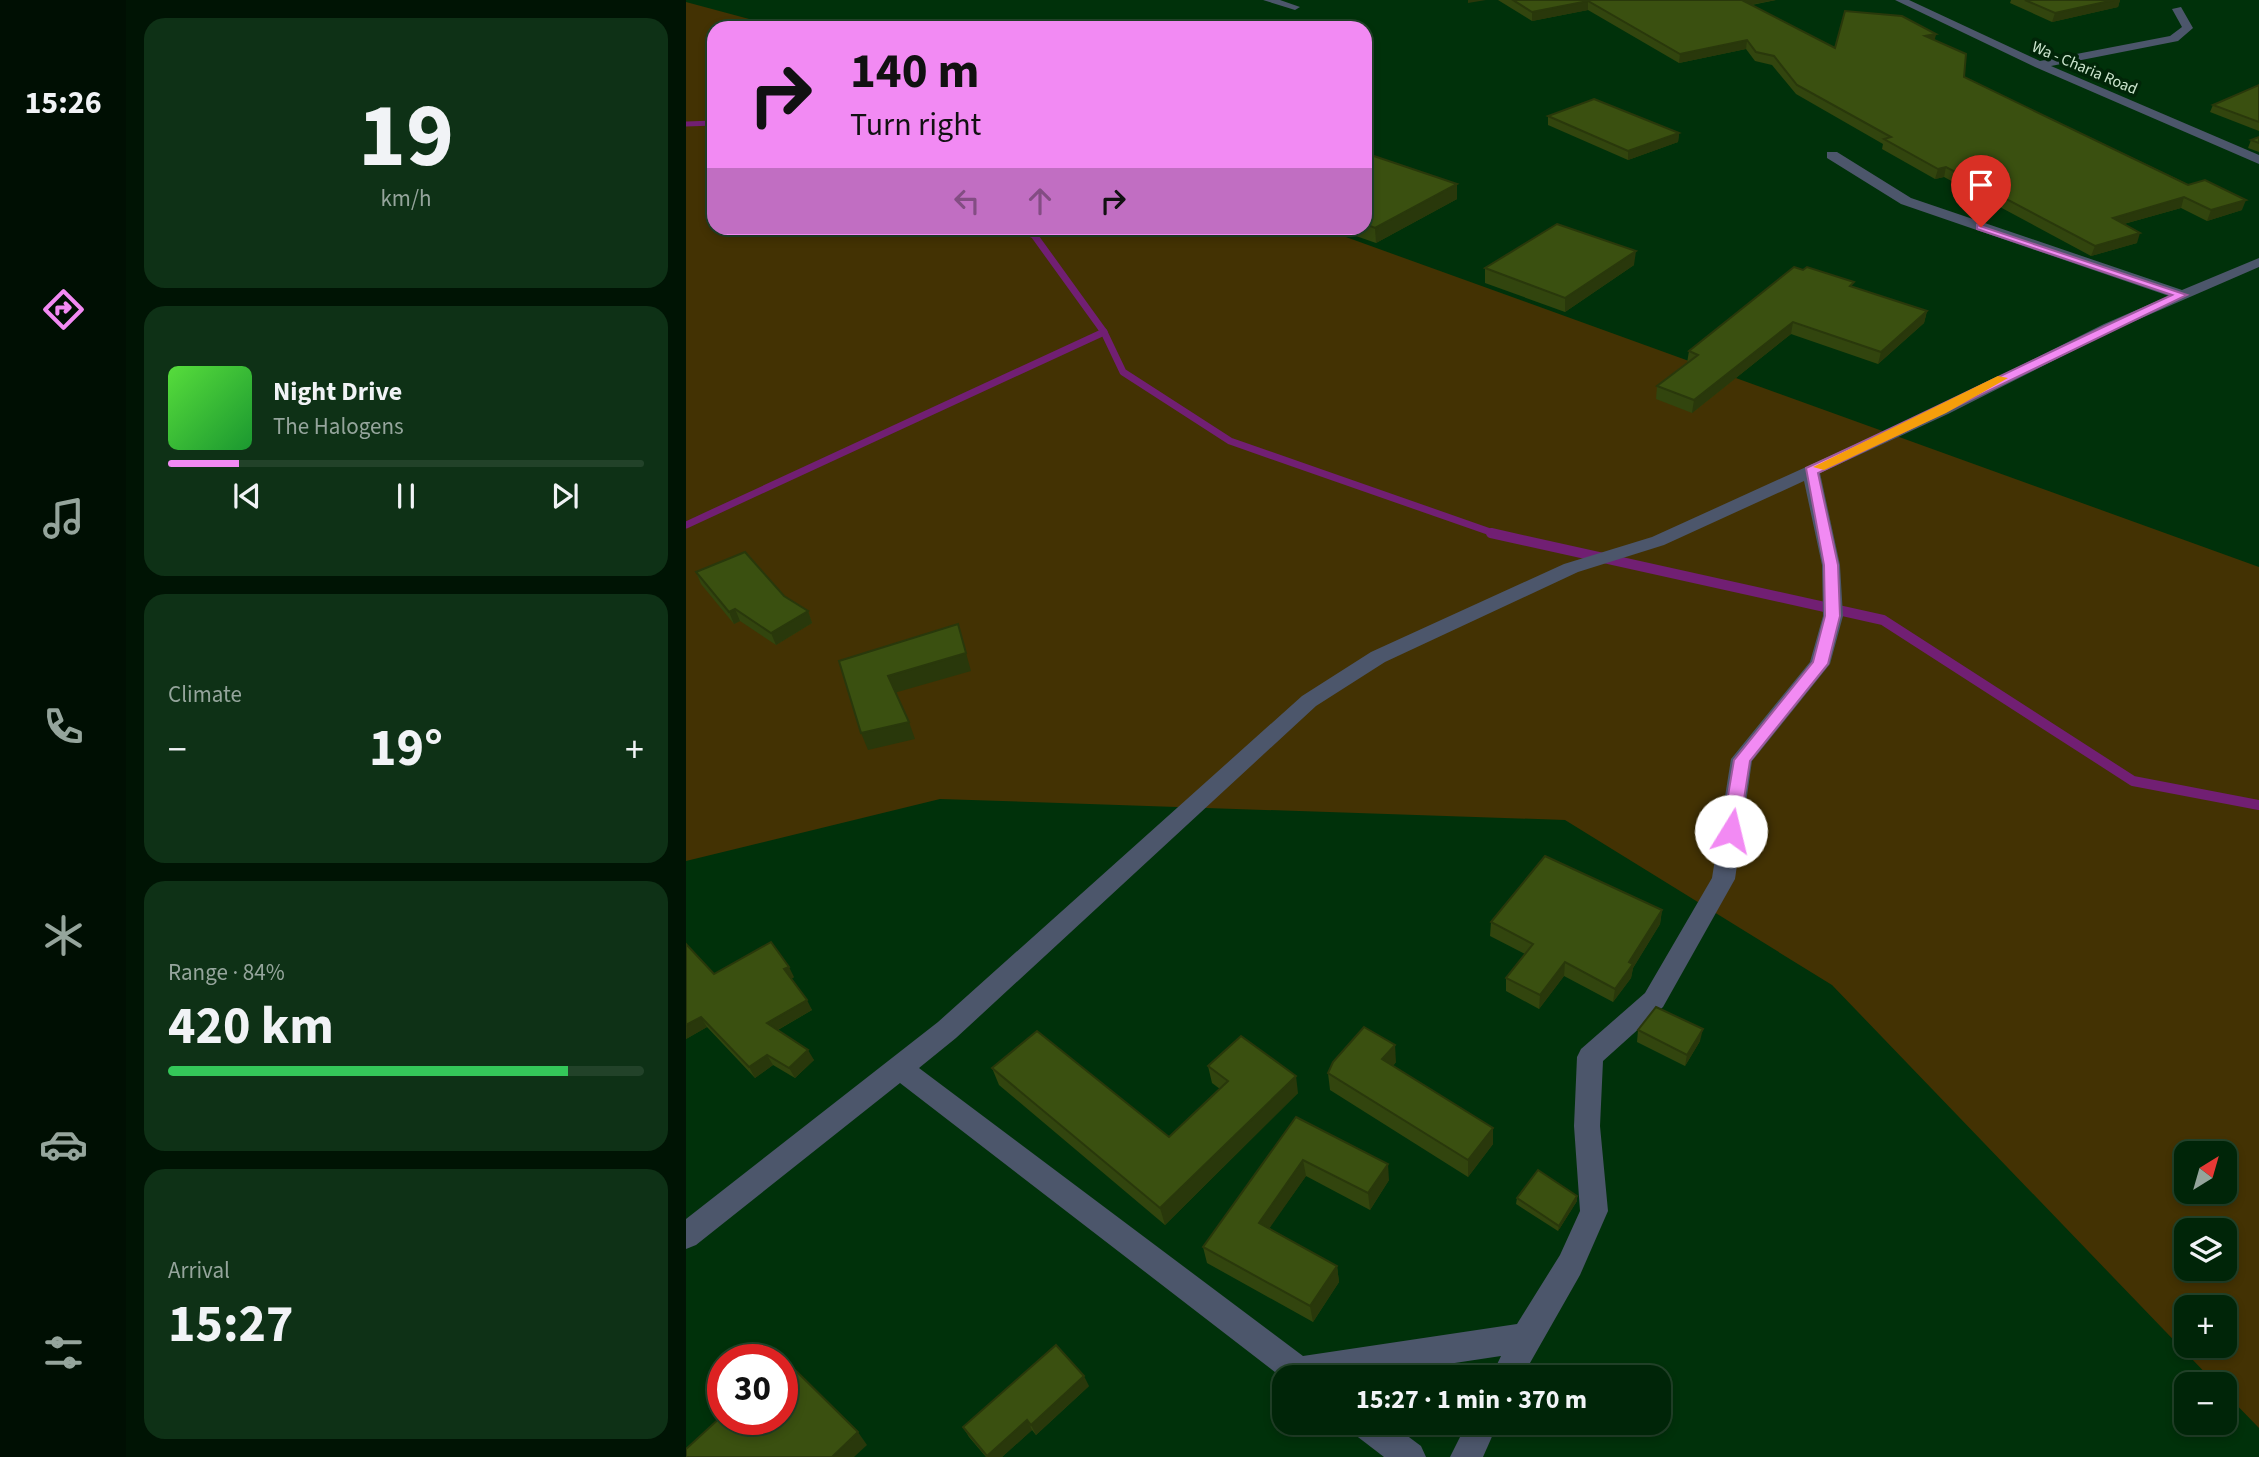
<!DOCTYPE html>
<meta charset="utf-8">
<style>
body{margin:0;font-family:"Source Sans 3",sans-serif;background:#0e3116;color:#f1f3f6;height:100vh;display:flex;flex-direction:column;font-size:26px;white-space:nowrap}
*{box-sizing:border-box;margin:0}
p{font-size:23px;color:#95a59c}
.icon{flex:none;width:38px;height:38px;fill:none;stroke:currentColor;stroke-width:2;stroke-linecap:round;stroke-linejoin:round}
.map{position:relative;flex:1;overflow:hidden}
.details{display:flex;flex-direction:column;gap:18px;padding:18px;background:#001404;width:560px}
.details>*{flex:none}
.top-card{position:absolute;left:21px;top:21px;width:665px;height:214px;border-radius:21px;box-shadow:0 4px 10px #0003,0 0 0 2px #224229;background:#f28af3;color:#111;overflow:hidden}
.needle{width:46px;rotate:37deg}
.tools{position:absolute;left:1488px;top:1141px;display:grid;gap:14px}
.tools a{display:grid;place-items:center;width:63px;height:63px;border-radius:14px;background:#002508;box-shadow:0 4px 10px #0003,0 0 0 2px #224229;font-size:35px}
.speed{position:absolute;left:21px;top:1344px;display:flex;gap:14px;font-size:35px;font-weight:700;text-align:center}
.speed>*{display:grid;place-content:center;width:91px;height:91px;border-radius:50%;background:#002508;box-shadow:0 4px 10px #0003,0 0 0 2px #224229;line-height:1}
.speed .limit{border:10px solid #d22;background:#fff;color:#111}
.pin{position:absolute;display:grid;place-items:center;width:60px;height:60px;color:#fff;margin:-72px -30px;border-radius:50% 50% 50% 0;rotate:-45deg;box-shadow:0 0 7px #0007}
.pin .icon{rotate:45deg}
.me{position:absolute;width:77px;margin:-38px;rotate:9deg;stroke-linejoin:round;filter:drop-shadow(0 0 5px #0008)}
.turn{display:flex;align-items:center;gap:24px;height:147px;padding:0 28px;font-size:32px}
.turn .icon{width:91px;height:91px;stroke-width:2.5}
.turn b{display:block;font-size:49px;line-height:60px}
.lanes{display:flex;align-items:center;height:66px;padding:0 28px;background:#0003;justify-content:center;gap:35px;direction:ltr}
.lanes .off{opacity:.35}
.big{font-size:52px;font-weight:700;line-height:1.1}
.details .widget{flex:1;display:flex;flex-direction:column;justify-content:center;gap:10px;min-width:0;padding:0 24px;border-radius:21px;background:#0e3116}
.details .dial{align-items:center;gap:0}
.dial b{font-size:91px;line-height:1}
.song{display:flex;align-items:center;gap:21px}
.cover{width:84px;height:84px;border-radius:10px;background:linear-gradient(135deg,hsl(110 70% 55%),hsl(130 70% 35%))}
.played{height:7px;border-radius:4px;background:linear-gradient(90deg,#f28af3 15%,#224229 15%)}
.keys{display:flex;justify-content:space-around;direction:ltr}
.heat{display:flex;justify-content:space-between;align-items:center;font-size:38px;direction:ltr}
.charge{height:10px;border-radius:5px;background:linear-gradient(90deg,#34c759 84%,#224229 0)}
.trip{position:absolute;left:586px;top:1365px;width:399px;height:70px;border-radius:21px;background:#002508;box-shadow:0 4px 10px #0003,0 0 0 2px #224229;font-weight:700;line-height:70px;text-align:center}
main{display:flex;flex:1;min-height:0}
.tabs{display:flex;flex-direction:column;width:126px;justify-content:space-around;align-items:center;background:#000f03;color:#95a59c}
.tabs .icon{width:49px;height:49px}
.tabs .current{color:#f28af3}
.tabs b{font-size:32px;color:#f1f3f6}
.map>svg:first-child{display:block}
.green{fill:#433203;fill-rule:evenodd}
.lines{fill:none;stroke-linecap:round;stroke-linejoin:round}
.stream-far2{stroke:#711f73;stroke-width:5}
.stream-far1{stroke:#711f73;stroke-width:7}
.stream{stroke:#711f73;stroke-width:10}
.minor{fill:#4c566b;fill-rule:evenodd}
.wall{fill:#32450e}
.shaded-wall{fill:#29380b}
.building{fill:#3a5010;stroke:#29380b;stroke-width:2}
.route{fill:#f28af3;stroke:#9d5a9e;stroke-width:2}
.slow{fill:#f59e0b}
.labels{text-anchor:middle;stroke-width:7;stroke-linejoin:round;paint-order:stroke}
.far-street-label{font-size:16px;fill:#cde6cf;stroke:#012508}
</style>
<main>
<nav class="tabs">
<b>15:26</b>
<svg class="icon current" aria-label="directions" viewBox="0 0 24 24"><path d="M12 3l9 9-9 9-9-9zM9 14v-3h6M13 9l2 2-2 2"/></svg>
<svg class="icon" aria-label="music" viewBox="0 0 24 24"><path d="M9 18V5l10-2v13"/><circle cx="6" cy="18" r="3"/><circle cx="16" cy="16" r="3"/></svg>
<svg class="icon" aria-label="phone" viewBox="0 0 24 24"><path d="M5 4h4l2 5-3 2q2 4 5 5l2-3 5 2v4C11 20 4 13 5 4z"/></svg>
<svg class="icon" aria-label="climate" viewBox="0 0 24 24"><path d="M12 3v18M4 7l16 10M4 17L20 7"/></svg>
<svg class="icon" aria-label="car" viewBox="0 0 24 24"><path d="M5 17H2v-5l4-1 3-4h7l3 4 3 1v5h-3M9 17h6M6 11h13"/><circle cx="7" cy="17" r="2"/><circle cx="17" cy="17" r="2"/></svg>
<svg class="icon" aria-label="filters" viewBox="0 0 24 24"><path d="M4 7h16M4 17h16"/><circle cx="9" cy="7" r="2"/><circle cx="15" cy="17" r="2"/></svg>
</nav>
<section class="details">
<div class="widget dial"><b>19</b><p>km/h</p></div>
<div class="widget">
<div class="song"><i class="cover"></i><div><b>Night Drive</b><p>The Halogens</p></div></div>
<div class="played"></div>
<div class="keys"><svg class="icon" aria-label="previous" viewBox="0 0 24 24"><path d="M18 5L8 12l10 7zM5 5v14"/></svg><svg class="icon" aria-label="pause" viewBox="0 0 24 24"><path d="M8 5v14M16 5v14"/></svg><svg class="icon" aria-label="next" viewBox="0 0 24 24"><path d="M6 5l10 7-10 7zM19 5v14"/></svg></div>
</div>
<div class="widget"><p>Climate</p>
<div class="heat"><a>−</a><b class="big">19°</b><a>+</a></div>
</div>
<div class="widget"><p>Range · 84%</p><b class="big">420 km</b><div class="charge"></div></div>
<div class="widget"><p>Arrival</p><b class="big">15:27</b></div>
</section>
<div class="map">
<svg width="1573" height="1457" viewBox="0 0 1573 1457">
<rect width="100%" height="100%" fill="#00310a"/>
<!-- green -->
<path class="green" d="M 0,2 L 97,28 L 28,28 L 28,228 L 635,228 L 1573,567 L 1573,1428 L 1538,1392 L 1538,1384 L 1530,1384 L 1146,985 L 879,820 L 254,799 L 0,861 ZM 1500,1153 L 1538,1153 L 1538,1192 L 1500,1192 ZM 1500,1230 L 1538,1230 L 1538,1269 L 1500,1269 ZM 1500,1307 L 1538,1307 L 1538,1346 L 1500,1346 Z"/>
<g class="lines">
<!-- stream-far2 -->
<g class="stream-far2">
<path d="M 0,124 L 28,123"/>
<path d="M 334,228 L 341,231"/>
</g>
<!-- stream-far1 -->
<g class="stream-far1">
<path d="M 337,230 L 348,235 L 418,332 L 437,372 L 544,441 L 810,534"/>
<path d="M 0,525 L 418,332"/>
</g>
<!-- stream -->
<path class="stream" d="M 805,533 L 1197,620 L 1447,781 L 1573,805"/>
<!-- minor -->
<g class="minor">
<path d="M 577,0 L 594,0 L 614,7 L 609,10 Z"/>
<path d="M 1209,0 L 1223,0 L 1354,61 L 1484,36 L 1496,27 L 1486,9 L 1495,7 L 1507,28 L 1492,41 L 1365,66 L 1573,155 L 1573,164 L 1349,67 Z"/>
<path d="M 1141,152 L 1151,152 L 1225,198 L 1496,290 L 1573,258 L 1573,267 L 1428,330 L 1262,414 L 1134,473 L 1154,565 L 1157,616 L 1144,664 L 1066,761 L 1049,879 L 977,1007 L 917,1061 L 914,1126 L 922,1211 L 894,1275 L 836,1377 L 805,1377 L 815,1356 L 676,1377 L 598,1379 L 214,1083 L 10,1245 L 0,1249 L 0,1219 L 252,1022 L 616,696 L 685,652 L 878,564 L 966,537 L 1250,408 L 1418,324 L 1483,296 L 1215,204 L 1141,158 ZM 1118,481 L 1136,565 L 1137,616 L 1124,662 L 1045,759 L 1026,878 L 959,993 L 895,1049 L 891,1057 L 888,1126 L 894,1211 L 874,1255 L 831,1324 L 617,1356 L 233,1068 L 270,1038 L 630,706 L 699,662 L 892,572 L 978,545 Z"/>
<path d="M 664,1423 L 704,1423 L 735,1446 L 740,1457 L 698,1457 L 668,1434 Z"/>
<path d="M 781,1423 L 812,1423 L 797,1457 L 764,1457 Z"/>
</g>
</g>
<!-- wall -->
<g class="wall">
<path d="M 812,0 L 1090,0 L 1066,5 L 1149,48 L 1250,34 L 1248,40 L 1278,77 L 1556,210 L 1521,221 L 1495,208 L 1438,224 L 1451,243 L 1405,256 L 1258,177 L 1249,179 L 1196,149 L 1197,144 L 1110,94 L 1086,65 L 1069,61 L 1060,49 L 993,63 L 902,10 L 846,21 Z"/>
<path d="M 1325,0 L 1434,0 L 1432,7 L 1366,22 L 1324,3 Z"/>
<path d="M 1573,85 L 1573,131 L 1524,112 L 1527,105 Z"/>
<path d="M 862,116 L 993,133 L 992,142 L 942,160 L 862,125 Z"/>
<path d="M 1573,137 L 1573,152 L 1562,148 L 1565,140 Z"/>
<path d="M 679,153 L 771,184 L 771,199 L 690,243 L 647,228 L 679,228 Z"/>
<path d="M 948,265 L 879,312 L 799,283 L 799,268 Z"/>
<path d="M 1167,287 L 1241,311 L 1238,323 L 1192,364 L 1105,334 L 1006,413 L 970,399 L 971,386 L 1001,363 L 1003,351 Z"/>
<path d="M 10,572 L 98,596 L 122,611 L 126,623 L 90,645 L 54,621 L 48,624 L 15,584 Z"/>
<path d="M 976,910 L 974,924 L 947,968 L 945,978 L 927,1002 L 878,976 L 853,1009 L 820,991 L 820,978 L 839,954 L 804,936 L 805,922 Z"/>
<path d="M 28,974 L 108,977 L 105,979 L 126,1010 L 92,1030 L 128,1060 L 109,1078 L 87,1065 L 69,1078 L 21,1027 L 0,1039 Z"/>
<path d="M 952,1030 L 1014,1041 L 999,1066 L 951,1042 Z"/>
<path d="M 710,1062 L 707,1066 L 807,1144 L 782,1177 L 644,1090 L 642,1073 Z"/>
<path d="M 522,1066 L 612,1093 L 479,1225 L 313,1085 L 306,1068 L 483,1137 L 534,1089 L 526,1083 Z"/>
<path d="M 610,1117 L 703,1180 L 684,1210 L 620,1176 L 583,1228 L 651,1266 L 653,1282 L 627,1322 L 521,1263 L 517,1247 Z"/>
<path d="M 891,1196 L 891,1201 L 872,1231 L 830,1204 L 831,1198 Z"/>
<path d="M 403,1386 L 350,1435 L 346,1430 L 316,1457 L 300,1457 L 283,1437 L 277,1427 Z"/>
</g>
<!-- shaded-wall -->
<g class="shaded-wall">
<path d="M 782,0 L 800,0 L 782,3 Z"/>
<path d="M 1053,0 L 1090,0 L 1052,7 Z"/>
<path d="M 1428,0 L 1434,0 L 1432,7 L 1366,22 L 1369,13 Z"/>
<path d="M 902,1 L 902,10 L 846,21 L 846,12 Z"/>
<path d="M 1250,34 L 1248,43 L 1239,36 Z"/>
<path d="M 1061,40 L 1060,49 L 993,63 L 994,54 Z"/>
<path d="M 993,133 L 992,142 L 942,160 L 942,151 Z"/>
<path d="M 1260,167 L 1258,177 L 1249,179 L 1252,169 Z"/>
<path d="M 771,184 L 771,199 L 690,243 L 689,228 Z"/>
<path d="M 1498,197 L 1495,208 L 1423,228 L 1427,218 Z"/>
<path d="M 1560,200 L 1556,210 L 1521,221 L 1525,210 Z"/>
<path d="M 1454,233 L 1451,243 L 1405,256 L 1409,246 Z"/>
<path d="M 950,251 L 948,265 L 879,312 L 879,298 Z"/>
<path d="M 1241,311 L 1238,323 L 1192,364 L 1195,352 Z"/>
<path d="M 1107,322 L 1105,334 L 1006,413 L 1008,400 Z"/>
<path d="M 49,609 L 54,621 L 48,624 L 43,612 Z"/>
<path d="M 122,611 L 126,623 L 90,645 L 85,633 Z"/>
<path d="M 272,624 L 285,671 L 208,693 L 202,676 Z"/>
<path d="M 223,722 L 229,739 L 182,750 L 175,733 Z"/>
<path d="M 976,910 L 974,924 L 947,968 L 945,978 L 927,1002 L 929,989 L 943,962 Z"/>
<path d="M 879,962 L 878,976 L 853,1009 L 854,995 Z"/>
<path d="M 103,967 L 108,977 L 104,980 L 98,969 Z"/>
<path d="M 121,1000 L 126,1010 L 86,1033 L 81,1023 Z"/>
<path d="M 15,1017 L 21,1027 L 0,1039 L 0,1025 Z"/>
<path d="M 1017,1029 L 1014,1041 L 999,1066 L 1001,1055 Z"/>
<path d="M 709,1045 L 710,1062 L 698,1076 L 696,1059 Z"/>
<path d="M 122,1050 L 128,1060 L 109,1078 L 103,1068 Z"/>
<path d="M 81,1055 L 87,1065 L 69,1078 L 63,1067 Z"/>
<path d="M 610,1076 L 612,1093 L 479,1225 L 474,1208 Z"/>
<path d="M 807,1128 L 807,1144 L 782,1177 L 782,1160 Z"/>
<path d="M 617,1160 L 620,1176 L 576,1239 L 573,1223 Z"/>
<path d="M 702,1164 L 703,1180 L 684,1210 L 682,1193 Z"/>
<path d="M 891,1196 L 891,1201 L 872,1231 L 873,1226 Z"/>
<path d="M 651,1266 L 653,1282 L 627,1322 L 624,1306 Z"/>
<path d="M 398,1376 L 403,1386 L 350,1435 L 345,1425 Z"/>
<path d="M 341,1420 L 346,1430 L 316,1457 L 302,1457 L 301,1456 Z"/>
<path d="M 172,1432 L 181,1445 L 168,1457 L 146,1457 Z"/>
</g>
<!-- building -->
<g class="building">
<path d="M 827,0 L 1056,0 L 1149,48 L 1159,11 L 1216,16 L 1250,34 L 1239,36 L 1280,54 L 1278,77 L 1502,185 L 1519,180 L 1560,200 L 1525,210 L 1498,197 L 1427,218 L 1454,233 L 1409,246 L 1260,167 L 1252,169 L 1198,139 L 1205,137 L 1111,85 L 1088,56 L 1070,52 L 1061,40 L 994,54 L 902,1 L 846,12 Z"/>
<path d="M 1339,0 L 1428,0 L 1369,13 Z"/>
<path d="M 1573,85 L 1573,122 L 1527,105 Z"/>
<path d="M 908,99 L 993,133 L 942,151 L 862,116 Z"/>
<path d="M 1573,137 L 1573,143 L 1565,140 Z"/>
<path d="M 679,153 L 771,184 L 689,228 L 679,224 Z"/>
<path d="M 871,224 L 950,251 L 879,298 L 799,268 Z"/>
<path d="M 1108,267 L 1117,270 L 1121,267 L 1168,282 L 1164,286 L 1241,311 L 1195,352 L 1107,322 L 1008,400 L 971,386 L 1012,355 L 1003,351 Z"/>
<path d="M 59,552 L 98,596 L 122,611 L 85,633 L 49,609 L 43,612 L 10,572 Z"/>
<path d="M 272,624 L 280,653 L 202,676 L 223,722 L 175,733 L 153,661 Z"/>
<path d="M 859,856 L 976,910 L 943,962 L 947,964 L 929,989 L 879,962 L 854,995 L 820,978 L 847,944 L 805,922 Z"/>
<path d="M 85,942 L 103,967 L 98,969 L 121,1000 L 81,1023 L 122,1050 L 103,1068 L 81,1055 L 63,1067 L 15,1017 L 0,1025 L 0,944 L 28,974 Z"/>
<path d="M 970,1007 L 1017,1029 L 1001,1055 L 952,1030 Z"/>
<path d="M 678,1027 L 709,1045 L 696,1059 L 807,1128 L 782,1160 L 642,1073 L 647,1062 Z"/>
<path d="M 351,1031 L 483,1137 L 542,1081 L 522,1066 L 555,1036 L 610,1076 L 474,1208 L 306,1068 Z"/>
<path d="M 610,1117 L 702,1164 L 682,1193 L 617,1160 L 573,1223 L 651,1266 L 624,1306 L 517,1247 Z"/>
<path d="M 852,1170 L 891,1196 L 873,1226 L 831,1198 Z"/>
<path d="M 370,1345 L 398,1376 L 345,1425 L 341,1420 L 301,1456 L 277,1427 Z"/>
<path d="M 98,1359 L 172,1432 L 146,1457 L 0,1457 L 0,1449 L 37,1415 L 37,1419 L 96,1419 L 96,1360 Z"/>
</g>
<!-- route -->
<path class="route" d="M 1291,225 L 1501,295 L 1132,473 L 1152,565 L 1154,616 L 1142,664 L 1064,761 L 1053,831 L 1045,838 L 1039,836 L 1036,831 L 1048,760 L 1127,662 L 1139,616 L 1138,565 L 1120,468 C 1243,412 1363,351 1486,295 L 1291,229 Z"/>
<!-- slow -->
<path class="slow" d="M 1312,376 L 1322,378 L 1260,413 L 1138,470 L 1127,467 Z"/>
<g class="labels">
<!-- far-street labels -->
<g class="far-street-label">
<text transform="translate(1399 67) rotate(23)" y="6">Wa - Charia Road</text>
</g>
</g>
</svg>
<div class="tools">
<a><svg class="needle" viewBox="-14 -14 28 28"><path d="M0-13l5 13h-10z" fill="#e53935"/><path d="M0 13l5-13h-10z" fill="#95a59c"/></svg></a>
<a><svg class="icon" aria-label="layers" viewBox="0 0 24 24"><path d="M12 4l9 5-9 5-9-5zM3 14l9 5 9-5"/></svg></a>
<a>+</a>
<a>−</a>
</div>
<div class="speed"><div class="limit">30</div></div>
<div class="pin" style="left:1295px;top:227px;background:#d93025"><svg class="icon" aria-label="arrive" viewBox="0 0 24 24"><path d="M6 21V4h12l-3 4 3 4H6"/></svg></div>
<svg class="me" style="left:1045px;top:831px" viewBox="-20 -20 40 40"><circle r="19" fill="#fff"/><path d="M0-13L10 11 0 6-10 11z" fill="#f28af3"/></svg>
<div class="trip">15:27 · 1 min · 370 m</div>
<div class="top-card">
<div class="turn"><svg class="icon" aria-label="right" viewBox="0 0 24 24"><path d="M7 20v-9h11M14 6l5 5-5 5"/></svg><div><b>140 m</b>Turn right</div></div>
<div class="lanes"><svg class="icon off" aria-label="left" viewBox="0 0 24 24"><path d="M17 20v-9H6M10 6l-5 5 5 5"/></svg><svg class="icon off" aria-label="ahead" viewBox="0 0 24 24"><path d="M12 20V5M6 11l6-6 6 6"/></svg><svg class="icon" aria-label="right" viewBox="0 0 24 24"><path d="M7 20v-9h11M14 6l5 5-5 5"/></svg></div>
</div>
</div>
</main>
